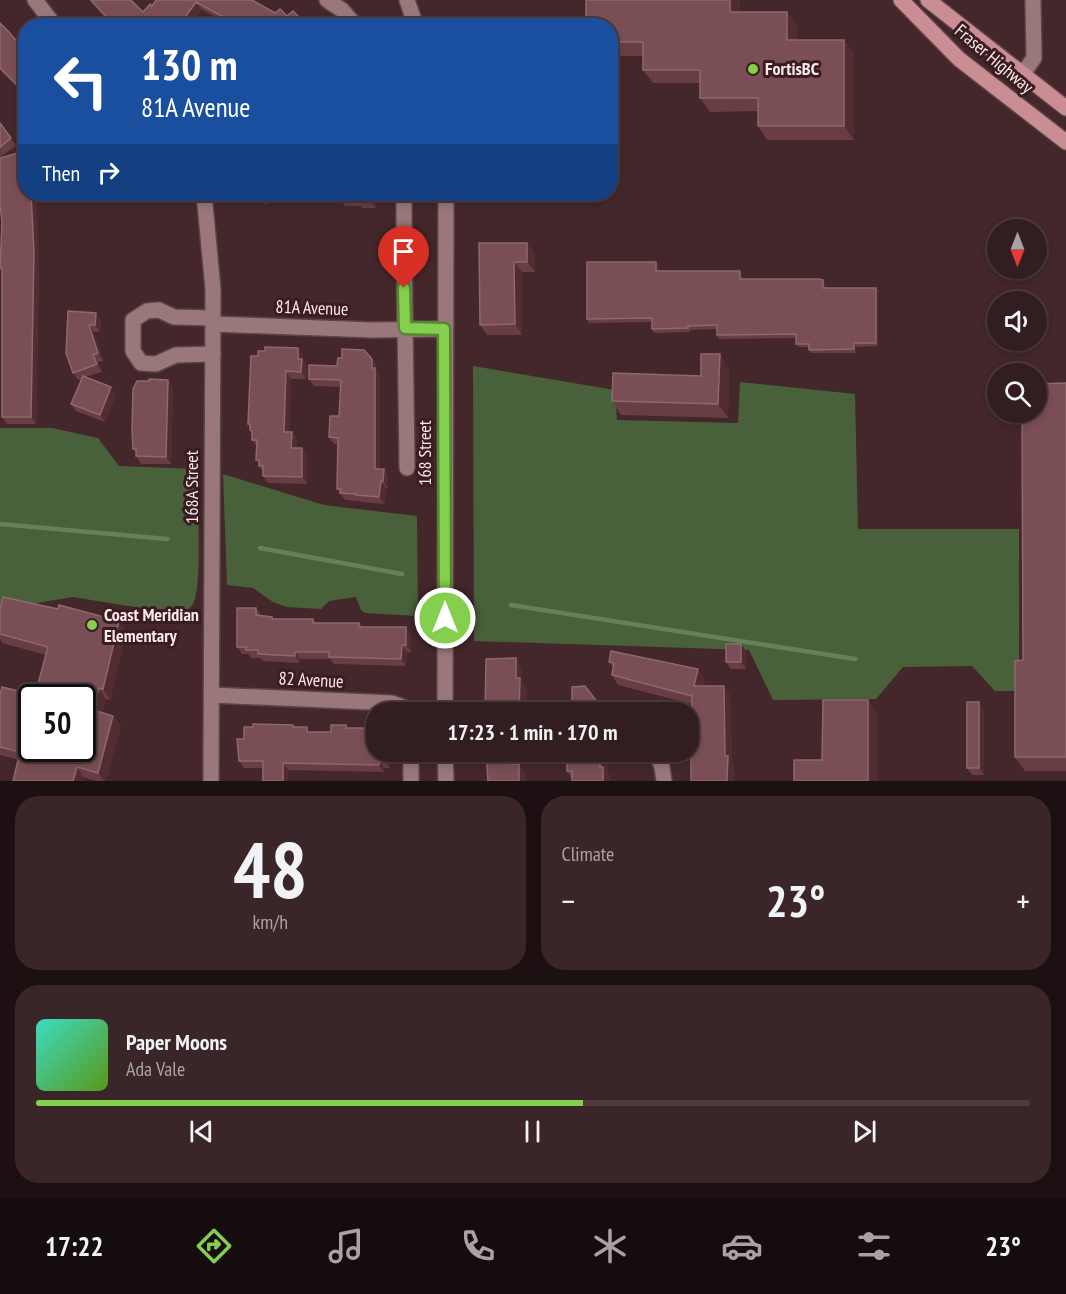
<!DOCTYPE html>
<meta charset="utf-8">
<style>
body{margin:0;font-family:"PT Sans Narrow",sans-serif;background:#3a2629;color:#f1f3f6;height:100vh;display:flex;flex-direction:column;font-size:22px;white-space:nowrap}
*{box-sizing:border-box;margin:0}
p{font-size:20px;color:#a8a2a5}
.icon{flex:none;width:33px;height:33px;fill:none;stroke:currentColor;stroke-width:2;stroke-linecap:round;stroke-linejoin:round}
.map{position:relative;height:781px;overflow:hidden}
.side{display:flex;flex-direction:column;gap:15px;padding:15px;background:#1c1012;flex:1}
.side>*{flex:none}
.guide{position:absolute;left:18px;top:18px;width:600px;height:183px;border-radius:24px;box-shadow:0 3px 9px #0003,0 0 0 2px #4d3b3e;background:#1a4fa0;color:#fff;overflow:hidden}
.needle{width:39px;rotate:180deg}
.controls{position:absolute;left:987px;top:219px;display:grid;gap:12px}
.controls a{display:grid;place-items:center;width:60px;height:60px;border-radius:50%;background:#321d20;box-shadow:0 3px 9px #0003,0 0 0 2px #4d3b3e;font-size:30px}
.speed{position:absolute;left:18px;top:684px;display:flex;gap:12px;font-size:30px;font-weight:700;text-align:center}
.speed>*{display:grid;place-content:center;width:78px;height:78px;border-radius:50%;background:#321d20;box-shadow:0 3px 9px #0003,0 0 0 2px #4d3b3e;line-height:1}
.speed .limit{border:3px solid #111;border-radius:9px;background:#fff;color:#111}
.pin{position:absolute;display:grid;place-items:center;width:51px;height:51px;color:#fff;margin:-62px -26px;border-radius:50% 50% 50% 0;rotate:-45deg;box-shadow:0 0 6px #0007}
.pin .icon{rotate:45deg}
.me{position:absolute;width:66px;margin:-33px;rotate:0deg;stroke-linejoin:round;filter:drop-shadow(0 0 4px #0008)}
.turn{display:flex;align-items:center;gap:21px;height:126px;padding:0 24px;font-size:27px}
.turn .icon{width:78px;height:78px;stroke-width:2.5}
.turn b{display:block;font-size:42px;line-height:51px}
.then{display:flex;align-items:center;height:57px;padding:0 24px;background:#0003;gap:12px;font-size:22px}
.big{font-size:45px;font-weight:700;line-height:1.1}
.side .tile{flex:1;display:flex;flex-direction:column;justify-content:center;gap:9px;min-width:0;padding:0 21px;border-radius:24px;background:#3a2629}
.side .dial{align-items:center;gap:0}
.dial b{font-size:78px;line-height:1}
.song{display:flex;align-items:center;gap:18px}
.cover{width:72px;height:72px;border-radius:9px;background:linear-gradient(135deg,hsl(170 70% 55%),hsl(90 70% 35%))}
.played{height:6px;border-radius:3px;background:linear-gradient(90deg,#84cf4d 55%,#4d3b3e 55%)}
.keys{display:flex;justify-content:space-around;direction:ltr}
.heat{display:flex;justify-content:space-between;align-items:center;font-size:33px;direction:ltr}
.side .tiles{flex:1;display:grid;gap:15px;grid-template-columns:1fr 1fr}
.tile:last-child{grid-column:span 2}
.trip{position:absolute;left:366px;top:702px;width:333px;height:60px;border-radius:24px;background:#321d20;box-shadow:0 3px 9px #0003,0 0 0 2px #4d3b3e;font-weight:700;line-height:60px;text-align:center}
.menu{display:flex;height:96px;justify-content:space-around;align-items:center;background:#140c0d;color:#a8a2a5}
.menu .icon{width:42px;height:42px}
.menu .active{color:#84cf4d}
.menu b{font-size:27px;color:#f1f3f6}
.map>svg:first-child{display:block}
.forest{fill:#49613a}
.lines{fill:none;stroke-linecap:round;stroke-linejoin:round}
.stream{stroke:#678057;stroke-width:4.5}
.minor-casing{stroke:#5c4347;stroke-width:18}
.secondary-casing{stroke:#5c4347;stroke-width:18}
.primary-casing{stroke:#5c4347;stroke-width:18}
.minor{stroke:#99777a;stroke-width:15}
.secondary{stroke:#99777a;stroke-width:15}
.primary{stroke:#cb8d94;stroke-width:15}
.wall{fill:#693d44}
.shaded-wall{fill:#532c32}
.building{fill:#794f55;stroke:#8d686d;stroke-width:1.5;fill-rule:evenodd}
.route-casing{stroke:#568732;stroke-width:15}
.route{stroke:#84cf4d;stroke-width:10}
.poi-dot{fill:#84cf4d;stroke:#391d21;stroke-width:2}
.labels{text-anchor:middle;stroke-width:6;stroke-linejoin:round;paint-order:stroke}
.street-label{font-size:18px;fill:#fce9ea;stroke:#391d21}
.poi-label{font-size:18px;font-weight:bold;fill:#fce9ea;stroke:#391d21;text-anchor:start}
</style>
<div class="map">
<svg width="1066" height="781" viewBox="0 0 1066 781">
<rect width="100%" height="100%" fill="#43272b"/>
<!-- forest -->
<g class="forest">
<path d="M 473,366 L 615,390 L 617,420 L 738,423 L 740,382 L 855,394 L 858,529 L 1019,529 L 1019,691 L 995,691 L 972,666 L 903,667 L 876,699 L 773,700 L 749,650 L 474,641 Z"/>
<path d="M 0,428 L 52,428 L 98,438 L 119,466 L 197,469 C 197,495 203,586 193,604 C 190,608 186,612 183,615 L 73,597 L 0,609 Z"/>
<path d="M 223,474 L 324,505 L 417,516 L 418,616 L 365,613 L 361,610 L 356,597 L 329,601 L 321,609 L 287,607 L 273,602 L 253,588 L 227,585 Z"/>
</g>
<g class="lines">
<!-- stream -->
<g class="stream">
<path d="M 0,524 L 167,539"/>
<path d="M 260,548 L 402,574"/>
<path d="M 511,605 L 855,659"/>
</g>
<defs>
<g id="minor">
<path d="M 35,0 L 55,26"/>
<path d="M 327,0 L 342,10 L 356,26"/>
<path d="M 1022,75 L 1034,58 L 1033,0"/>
<path d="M 204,194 L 213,289 L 211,781"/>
<path d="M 404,194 C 404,285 406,377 407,468"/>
<path d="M 213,324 L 372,330 L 444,329"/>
<path d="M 213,354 L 176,355 L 156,364 L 141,363 L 133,351 L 133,320 L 147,311 L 159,310 L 174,317 L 213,318"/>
<path d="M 212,695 L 392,703 L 403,707 L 408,712"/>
<path d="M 411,752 L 411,781"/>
<path d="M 656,752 L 662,767 L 664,781"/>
</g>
<g id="secondary">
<path d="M 407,0 L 416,26"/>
<path d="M 445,712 L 446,194"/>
<path d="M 445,752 L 446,781"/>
</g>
<g id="primary">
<path d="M 901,0 L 959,59 L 1066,142"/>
<path d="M 928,0 L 1066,108"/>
</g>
</defs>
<!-- minor casing -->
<use href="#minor" class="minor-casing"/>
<!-- secondary casing -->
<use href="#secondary" class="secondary-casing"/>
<!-- primary casing -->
<use href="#primary" class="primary-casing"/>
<!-- minor -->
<use href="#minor" class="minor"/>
<!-- secondary -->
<use href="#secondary" class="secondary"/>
<!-- primary -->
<use href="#primary" class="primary"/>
</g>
<!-- wall -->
<g class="wall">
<path d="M 89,0 L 131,0 L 143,12 L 152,6 L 156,0 L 252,0 L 275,13 L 287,16 L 308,26 L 256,26 L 253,23 L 252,26 L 232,26 L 201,9 L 189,26 L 113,26 Z"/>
<path d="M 586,0 L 740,0 L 740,12 L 787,12 L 797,26 L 797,40 L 844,40 L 854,54 L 854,140 L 767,140 L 758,126 L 758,111 L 710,112 L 700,98 L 700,83 L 653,83 L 643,70 L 643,56 L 610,56 L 610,26 Z"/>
<path d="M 0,23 L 26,52 L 26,96 L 0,70 Z"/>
<path d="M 0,123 L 16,146 L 0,157 Z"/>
<path d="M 118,194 L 159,194 L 159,201 L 122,200 Z"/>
<path d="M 259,194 L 293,194 L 294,198 L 265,204 L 260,197 Z"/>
<path d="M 376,194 L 376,208 L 362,208 L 361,206 L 345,206 L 340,199 Z"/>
<path d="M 2,222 L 39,259 L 36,424 L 7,424 L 2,417 L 2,273 L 0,269 Z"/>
<path d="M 479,243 L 535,253 L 535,272 L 522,272 L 522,335 L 487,335 L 480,325 Z"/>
<path d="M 659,266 L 659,271 L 740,271 L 742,275 L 742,279 L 825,283 L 826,288 L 876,288 L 878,292 L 878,346 L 856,347 L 856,353 L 811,353 L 809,350 L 809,347 L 799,347 L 796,344 L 796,338 L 719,339 L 717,335 L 717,329 L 690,330 L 690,332 L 654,333 L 652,329 L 652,322 L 589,323 L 587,319 Z"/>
<path d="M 96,313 L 101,320 L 100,332 L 94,332 L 103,361 L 98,362 L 102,372 L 85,377 L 116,394 L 105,422 L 76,411 L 71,404 L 82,379 L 78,380 L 73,373 L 66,353 Z"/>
<path d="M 298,348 L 303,355 L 303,361 L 307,366 L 306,379 L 291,379 L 289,432 L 292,432 L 297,439 L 296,448 L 302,448 L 307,456 L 307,484 L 268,483 L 263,476 L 263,472 L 259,466 L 259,464 L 256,460 L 257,447 L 252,440 L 252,433 L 248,424 L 258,356 L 265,351 Z"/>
<path d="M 372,359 L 377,366 L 377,371 L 380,375 L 380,469 L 384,469 L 388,476 L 388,488 L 386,488 L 384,504 L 361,502 L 360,501 L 345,500 L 337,489 L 338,444 L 334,444 L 329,437 L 339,416 L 341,387 L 314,386 L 309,379 Z"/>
<path d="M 729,368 L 728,418 L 621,415 L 612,401 Z"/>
<path d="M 168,380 L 173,387 L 171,464 L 141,464 L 136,456 L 136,453 L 133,449 Z"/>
<path d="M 1066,383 L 1066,771 L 1025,771 L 1015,757 Z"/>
<path d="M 256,608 L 261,615 L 272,617 L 274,619 L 313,619 L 316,623 L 359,623 L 362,627 L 411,634 L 411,652 L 407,652 L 406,666 L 334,664 L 330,659 L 300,659 L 300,663 L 263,661 L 261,658 L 251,658 L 248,654 L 242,654 L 237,647 Z"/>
<path d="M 0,609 L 126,632 L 110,700 L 106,699 L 102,713 L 113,716 L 121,726 L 106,781 L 97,781 L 0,755 L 0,695 L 35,695 L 46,655 L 2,643 L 0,639 Z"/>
<path d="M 746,651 L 746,669 L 731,669 L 726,662 Z"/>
<path d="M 609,662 L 705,679 L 703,686 L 724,686 L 730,696 L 732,761 L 734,765 L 697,744 L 697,723 L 692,717 L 692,704 L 618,685 L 612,675 L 613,668 Z"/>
<path d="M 984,710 L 984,775 L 972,775 L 967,768 Z"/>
<path d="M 293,725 L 294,727 L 311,732 L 331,732 L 346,725 L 348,728 L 368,728 L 371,732 L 376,752 L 390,752 L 390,768 L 384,768 L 384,772 L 288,770 L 263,768 L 244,768 L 239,761 L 244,739 Z"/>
<path d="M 572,752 L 604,752 L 604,758 L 608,763 L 608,773 L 610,777 L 572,779 L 567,771 L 572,755 Z"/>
</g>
<!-- shaded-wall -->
<g class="shaded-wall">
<path d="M 730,0 L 740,0 L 740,26 L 730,12 Z"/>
<path d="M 196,2 L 201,9 L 189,26 L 179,26 Z"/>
<path d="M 787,12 L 797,26 L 797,54 L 787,40 Z"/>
<path d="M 248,16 L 253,23 L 252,26 L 243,26 Z"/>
<path d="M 844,40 L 854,54 L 854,140 L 844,126 Z"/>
<path d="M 31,194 L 36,194 L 39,259 L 36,424 L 31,417 Z"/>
<path d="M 154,194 L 159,194 L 159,201 Z"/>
<path d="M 371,194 L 376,194 L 376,208 L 371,201 Z"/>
<path d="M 527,243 L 535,253 L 535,272 L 527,262 Z"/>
<path d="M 514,262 L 522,272 L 522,335 L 515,324 Z"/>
<path d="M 656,262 L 659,266 L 659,274 L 656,271 Z"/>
<path d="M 740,271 L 742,275 L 742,283 L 740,279 Z"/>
<path d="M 823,280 L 825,283 L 826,292 L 823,288 Z"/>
<path d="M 876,288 L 878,292 L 878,346 L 876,343 Z"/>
<path d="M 96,313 L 101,320 L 100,332 L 95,325 Z"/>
<path d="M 89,325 L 94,332 L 103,361 L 98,353 Z"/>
<path d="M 854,343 L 856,347 L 856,353 L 854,349 Z"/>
<path d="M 298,348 L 303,355 L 303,361 L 307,366 L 306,379 L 301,372 L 298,359 Z"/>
<path d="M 720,354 L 729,368 L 728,418 L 718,404 Z"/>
<path d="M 93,355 L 98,362 L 102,372 L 97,364 Z"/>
<path d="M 372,359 L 377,366 L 377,371 L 380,375 L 380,476 L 375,469 Z"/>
<path d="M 286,371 L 291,379 L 289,439 L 284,432 Z"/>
<path d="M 168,380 L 173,387 L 171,464 L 166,457 Z"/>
<path d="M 111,387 L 116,394 L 105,422 L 100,415 Z"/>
<path d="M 292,432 L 297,439 L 296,455 L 291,448 Z"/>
<path d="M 302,448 L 307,456 L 307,484 L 302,477 Z"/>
<path d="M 384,469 L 388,476 L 388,488 L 383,481 Z"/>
<path d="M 381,481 L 386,488 L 384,504 L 379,497 Z"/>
<path d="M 119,621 L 126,632 L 110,700 L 103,689 Z"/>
<path d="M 406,627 L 411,634 L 411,652 L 406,645 Z"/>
<path d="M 741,644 L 746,651 L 746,669 L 741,662 Z"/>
<path d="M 402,645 L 407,652 L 406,666 L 401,659 Z"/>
<path d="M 295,652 L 300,659 L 300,663 L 295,656 Z"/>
<path d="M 516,658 L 522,668 L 522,682 L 527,688 L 526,712 L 519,712 L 516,678 Z"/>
<path d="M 698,669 L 705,679 L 701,696 L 694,686 Z"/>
<path d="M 724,686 L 730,696 L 732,761 L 734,765 L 734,781 L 727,781 L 725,756 Z"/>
<path d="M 99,688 L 106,699 L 100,721 L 93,710 Z"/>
<path d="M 868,700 L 878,714 L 878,781 L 868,781 Z"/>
<path d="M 979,702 L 984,710 L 984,775 L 979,768 Z"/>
<path d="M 598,703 L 604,712 L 598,712 Z"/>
<path d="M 113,716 L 121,726 L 106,781 L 104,781 L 98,773 Z"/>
<path d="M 385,752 L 390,752 L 390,768 L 385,761 Z"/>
<path d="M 511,752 L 518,752 L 518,774 L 511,764 Z"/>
<path d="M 597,752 L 604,752 L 604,758 L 608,763 L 608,773 L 610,777 L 610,781 L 603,781 Z"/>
<path d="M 379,761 L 384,768 L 384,772 L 379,765 Z"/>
<path d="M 283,763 L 288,770 L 288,781 L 283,781 Z"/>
<path d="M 519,764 L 526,774 L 526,781 L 519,781 Z"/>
<path d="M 77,767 L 84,778 L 83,781 L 73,781 Z"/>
</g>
<!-- building -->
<g class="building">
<path d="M 91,0 L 131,0 L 143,12 L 150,4 L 152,6 L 156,0 L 252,0 L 275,13 L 280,9 L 287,16 L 293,11 L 308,26 L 257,26 L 248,16 L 243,26 L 240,26 L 196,2 L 179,26 L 119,26 L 114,22 L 113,24 Z"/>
<path d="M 586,0 L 730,0 L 730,12 L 787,12 L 787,40 L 844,40 L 844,126 L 758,126 L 758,98 L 700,98 L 700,70 L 643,70 L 643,42 L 610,42 L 610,26 L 586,26 Z"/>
<path d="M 0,23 L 9,32 L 26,52 L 26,94 L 0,68 Z"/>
<path d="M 0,123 L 11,138 L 0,147 Z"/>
<path d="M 25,151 L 26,194 L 31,194 L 34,252 L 31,417 L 2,417 L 2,268 L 0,268 L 2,222 L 0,204 L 0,158 Z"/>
<path d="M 259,194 L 276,194 L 260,197 Z"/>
<path d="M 340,194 L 371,194 L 371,201 L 357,201 L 357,199 L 340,199 Z"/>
<path d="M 479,243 L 527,243 L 527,262 L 514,262 L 515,324 L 480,325 Z"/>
<path d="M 587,262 L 656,262 L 656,271 L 740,271 L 740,279 L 819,279 L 823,280 L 823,288 L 876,288 L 876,343 L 854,343 L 854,349 L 809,350 L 809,344 L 796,344 L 796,334 L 717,335 L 717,325 L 688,326 L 688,328 L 652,329 L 652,318 L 587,319 Z"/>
<path d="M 68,311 L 96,313 L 95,325 L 89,325 L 98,353 L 93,355 L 97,364 L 73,373 L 66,353 Z"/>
<path d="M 265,347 L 298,348 L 298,359 L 302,359 L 301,372 L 286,371 L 284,432 L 292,432 L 291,448 L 302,448 L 302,477 L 263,476 L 263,466 L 259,466 L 259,460 L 256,460 L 257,440 L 252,440 L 252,431 L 250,430 L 250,424 L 248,424 L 251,356 L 258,356 L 258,351 L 265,351 Z"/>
<path d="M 342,349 L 364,350 L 372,359 L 372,368 L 375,368 L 375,469 L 384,469 L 383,481 L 381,481 L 379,497 L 356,495 L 356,494 L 340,493 L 341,489 L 337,489 L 338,438 L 329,437 L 330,416 L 339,416 L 341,380 L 309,379 L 309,365 L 337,366 L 338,358 L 342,358 Z"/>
<path d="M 701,354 L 720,354 L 718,404 L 612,401 L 613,373 L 701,376 Z"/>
<path d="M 83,376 L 111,387 L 100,415 L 71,404 Z"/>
<path d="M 149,379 L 168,380 L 166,457 L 136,456 L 136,449 L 133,449 L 132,429 L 133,389 L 137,381 L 149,381 Z"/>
<path d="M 1066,383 L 1066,757 L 1015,757 L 1015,661 L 1023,660 L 1022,412 L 1036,412 L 1036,384 Z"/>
<path d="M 3,597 L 58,609 L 59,605 L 119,621 L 103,689 L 99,688 L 93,710 L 113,716 L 98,773 L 77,767 L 73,781 L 13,781 L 20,752 L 0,747 L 0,695 L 2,687 L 35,695 L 48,647 L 0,634 L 0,609 ZM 32,698 L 82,698 L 82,748 L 32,748 Z"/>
<path d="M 237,608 L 256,608 L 256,615 L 272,617 L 272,619 L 313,619 L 313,623 L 359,623 L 359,627 L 406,627 L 406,645 L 402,645 L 401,659 L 329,657 L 329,652 L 295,652 L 295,656 L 258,654 L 258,650 L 246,650 L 246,647 L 237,647 Z"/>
<rect x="726" y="644" width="15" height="18"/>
<path d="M 611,651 L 698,669 L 694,686 L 724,686 L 725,756 L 728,756 L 727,781 L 691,781 L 691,744 L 697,744 L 697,717 L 692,717 L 692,694 L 692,696 L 612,675 L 614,663 L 609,662 Z"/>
<path d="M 516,658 L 516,678 L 520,678 L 519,712 L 485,712 L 486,659 Z"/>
<path d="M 585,686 L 598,703 L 598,712 L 572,712 L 572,687 Z"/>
<path d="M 823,700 L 868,700 L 868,781 L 794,781 L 794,760 L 822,760 Z"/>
<rect x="967" y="702" width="12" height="66"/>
<path d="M 253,724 L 293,725 L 293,727 L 307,727 L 307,732 L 331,732 L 331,725 L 346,725 L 346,728 L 368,728 L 368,732 L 376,732 L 376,752 L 385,752 L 385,761 L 379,761 L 379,765 L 283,763 L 283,781 L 263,781 L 263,761 L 239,761 L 237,739 L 244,739 L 244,727 L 253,727 Z"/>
<path d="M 486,752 L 511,752 L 511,764 L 519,764 L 519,781 L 488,781 Z"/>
<path d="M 572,752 L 598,752 L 600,753 L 600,767 L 603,767 L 603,781 L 572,781 L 572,771 L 567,771 L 567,755 L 572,755 Z"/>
</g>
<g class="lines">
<defs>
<path id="route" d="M 404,288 L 405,328 L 444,329 L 445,618"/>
</defs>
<!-- route casing -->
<use href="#route" class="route-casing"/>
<!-- route -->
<use href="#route" class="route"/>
</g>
<!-- markers -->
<g class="poi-dot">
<circle cx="753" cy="69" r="6"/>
<circle cx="92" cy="625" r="6"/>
</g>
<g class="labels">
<!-- street labels -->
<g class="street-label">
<text transform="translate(994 59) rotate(40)" y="6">Fraser Highway</text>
<text transform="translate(312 308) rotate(2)" y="6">81A Avenue</text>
<text transform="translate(425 453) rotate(-90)" y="6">168 Street</text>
<text transform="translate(192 487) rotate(-90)" y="6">168A Street</text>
<text transform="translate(311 680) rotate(3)" y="6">82 Avenue</text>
</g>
<!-- poi labels -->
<g class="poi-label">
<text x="765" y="75">FortisBC</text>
<text x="104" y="621">Coast Meridian<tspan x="104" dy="21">Elementary</tspan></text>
</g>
</g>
</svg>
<div class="controls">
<a><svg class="needle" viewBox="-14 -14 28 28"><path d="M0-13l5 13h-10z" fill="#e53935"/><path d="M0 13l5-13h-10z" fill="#a8a2a5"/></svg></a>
<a><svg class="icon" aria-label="sound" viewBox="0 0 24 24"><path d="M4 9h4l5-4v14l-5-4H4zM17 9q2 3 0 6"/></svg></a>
<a><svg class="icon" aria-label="search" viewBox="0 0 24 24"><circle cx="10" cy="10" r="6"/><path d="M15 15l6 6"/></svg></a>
</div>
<div class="speed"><div class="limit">50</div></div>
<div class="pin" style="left:404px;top:288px;background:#d93025"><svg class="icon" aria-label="arrive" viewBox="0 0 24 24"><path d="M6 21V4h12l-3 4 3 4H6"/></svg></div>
<svg class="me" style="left:445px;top:618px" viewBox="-20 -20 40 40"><circle r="17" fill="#84cf4d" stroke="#fff" stroke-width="3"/><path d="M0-11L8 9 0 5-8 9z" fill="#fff"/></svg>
<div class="trip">17:23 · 1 min · 170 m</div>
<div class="guide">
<div class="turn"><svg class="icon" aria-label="left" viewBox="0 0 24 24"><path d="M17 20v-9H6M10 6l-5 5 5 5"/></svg><div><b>130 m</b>81A Avenue</div></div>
<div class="then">Then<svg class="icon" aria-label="right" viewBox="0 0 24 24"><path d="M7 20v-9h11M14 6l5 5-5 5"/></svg></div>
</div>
</div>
<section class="side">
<div class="tiles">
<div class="tile dial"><b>48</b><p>km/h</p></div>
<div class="tile"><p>Climate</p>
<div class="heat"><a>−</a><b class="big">23°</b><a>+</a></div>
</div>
<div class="tile">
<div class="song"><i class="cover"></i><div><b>Paper Moons</b><p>Ada Vale</p></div></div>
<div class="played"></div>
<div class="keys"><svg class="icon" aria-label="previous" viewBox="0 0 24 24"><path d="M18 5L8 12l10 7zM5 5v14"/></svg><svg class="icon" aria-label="pause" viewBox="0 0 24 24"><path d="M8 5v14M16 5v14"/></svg><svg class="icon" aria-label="next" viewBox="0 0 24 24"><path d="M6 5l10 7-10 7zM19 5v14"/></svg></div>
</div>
</div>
</section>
<nav class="menu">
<b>17:22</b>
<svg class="icon active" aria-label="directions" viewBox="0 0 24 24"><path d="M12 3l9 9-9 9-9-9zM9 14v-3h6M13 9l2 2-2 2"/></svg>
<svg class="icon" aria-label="music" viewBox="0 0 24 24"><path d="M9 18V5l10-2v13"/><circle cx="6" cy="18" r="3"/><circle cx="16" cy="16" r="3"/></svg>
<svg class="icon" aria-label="phone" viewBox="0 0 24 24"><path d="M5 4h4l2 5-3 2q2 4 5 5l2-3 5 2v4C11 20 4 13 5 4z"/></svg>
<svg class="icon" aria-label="climate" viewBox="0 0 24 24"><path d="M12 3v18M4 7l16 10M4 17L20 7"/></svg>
<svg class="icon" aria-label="car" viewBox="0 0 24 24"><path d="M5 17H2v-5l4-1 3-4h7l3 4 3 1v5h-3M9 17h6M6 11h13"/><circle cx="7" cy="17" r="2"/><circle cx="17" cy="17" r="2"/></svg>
<svg class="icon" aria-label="filters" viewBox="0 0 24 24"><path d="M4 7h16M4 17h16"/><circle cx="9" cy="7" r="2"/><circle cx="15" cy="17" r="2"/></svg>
<b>23°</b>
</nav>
